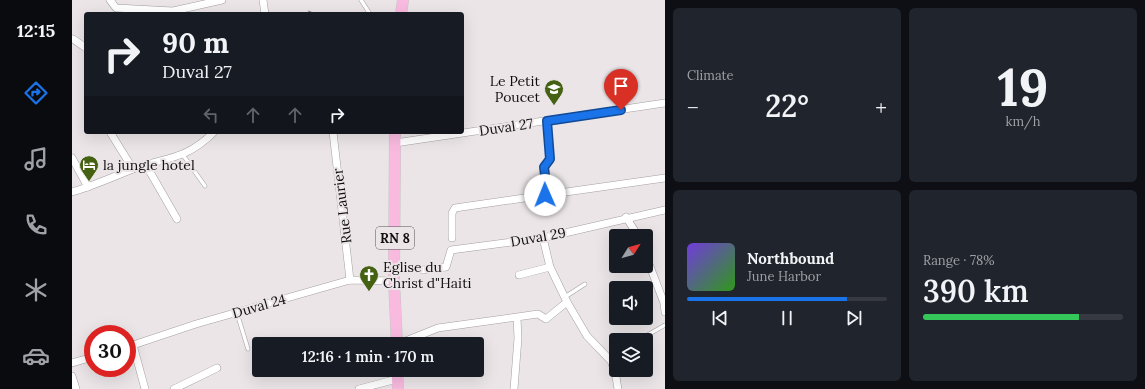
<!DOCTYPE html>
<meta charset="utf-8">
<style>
body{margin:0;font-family:Lora,serif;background:#20242c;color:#f1f3f6;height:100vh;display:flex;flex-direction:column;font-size:15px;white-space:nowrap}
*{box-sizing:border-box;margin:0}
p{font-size:13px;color:#9ea1a6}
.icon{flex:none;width:22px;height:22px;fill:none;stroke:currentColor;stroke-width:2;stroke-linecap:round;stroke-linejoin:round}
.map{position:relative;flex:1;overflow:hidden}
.drawer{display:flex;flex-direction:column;gap:8px;padding:8px;background:#0d0f14;width:480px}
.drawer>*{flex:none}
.guide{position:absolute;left:12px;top:12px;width:380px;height:122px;border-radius:4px;box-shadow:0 4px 16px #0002;background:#171b24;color:#f1f3f6;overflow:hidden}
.needle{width:26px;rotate:53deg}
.fabs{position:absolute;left:537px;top:229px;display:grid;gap:8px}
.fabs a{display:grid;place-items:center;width:44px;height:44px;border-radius:4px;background:#171b24;box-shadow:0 4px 16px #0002;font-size:20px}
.speed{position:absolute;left:12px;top:325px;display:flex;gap:8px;font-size:20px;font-weight:700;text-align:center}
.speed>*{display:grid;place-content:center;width:52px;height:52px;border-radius:50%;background:#171b24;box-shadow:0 4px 16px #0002;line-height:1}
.speed .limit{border:6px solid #d22;background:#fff;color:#111}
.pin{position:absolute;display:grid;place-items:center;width:34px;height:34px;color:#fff;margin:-41px -17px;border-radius:50% 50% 50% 0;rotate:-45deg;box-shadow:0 0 4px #0007}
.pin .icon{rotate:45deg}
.me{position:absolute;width:44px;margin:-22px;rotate:359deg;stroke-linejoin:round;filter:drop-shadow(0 0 3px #0008)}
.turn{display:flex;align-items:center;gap:14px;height:84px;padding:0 12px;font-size:18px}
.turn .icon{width:52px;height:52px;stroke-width:2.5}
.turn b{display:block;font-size:28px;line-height:34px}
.lanes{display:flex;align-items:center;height:38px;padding:0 12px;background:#0003;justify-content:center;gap:20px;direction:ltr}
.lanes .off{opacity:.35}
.big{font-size:30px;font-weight:600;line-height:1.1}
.drawer .widget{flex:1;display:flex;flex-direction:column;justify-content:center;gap:6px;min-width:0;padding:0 14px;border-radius:6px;background:#20242c}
.drawer .dial{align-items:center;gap:0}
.dial b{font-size:52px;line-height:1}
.song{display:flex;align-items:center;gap:12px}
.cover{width:48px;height:48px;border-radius:6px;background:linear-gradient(135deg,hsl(260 70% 55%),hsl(110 70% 35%))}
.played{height:4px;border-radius:2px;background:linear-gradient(90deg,#1a73e8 80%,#363941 80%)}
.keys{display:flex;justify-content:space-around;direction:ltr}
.heat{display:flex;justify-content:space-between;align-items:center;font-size:22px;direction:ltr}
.charge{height:6px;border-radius:3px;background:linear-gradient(90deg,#34c759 78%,#363941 0)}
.drawer .tiles{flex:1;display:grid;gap:8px;grid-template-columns:repeat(2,1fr)}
.trip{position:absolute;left:180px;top:337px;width:232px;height:40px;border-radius:4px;background:#171b24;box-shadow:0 4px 16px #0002;font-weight:600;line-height:40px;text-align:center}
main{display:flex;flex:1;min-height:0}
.tabs{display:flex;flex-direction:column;width:72px;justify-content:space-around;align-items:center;background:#090b0e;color:#9ea1a6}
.tabs .icon{width:28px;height:28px}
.tabs .on{color:#1a73e8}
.tabs b{font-size:18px;color:#f1f3f6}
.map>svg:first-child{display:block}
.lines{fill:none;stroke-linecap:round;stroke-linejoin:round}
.lane-casing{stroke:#a49fa1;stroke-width:4.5}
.street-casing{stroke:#a49fa1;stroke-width:8}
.primary-casing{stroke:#c6c5c5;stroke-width:12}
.path{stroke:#888486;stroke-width:1;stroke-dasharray:4 2;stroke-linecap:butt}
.lane{stroke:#fff;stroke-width:3.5}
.street{stroke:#fff;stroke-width:7}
.primary{stroke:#f9badf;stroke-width:11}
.route-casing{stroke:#114b97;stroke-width:10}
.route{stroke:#1a73e8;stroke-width:7}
.labels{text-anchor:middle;stroke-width:4;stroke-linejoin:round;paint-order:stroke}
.shield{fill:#ebe5e8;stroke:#524e50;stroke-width:1}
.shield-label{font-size:13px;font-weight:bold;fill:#100e0f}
.poi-label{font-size:14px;fill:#100e0f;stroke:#ebe5e8;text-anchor:start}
.street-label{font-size:14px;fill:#100e0f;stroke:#ebe5e8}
</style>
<main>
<nav class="tabs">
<b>12:15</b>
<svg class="icon on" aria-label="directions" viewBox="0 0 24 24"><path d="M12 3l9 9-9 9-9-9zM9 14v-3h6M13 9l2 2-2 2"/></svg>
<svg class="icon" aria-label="music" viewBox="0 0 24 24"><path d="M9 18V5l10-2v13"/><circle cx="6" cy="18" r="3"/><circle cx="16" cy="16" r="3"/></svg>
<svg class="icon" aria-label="phone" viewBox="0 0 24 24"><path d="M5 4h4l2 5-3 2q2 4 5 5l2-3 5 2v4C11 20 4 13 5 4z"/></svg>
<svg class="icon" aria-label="climate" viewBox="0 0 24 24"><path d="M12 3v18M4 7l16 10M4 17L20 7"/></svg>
<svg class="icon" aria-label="car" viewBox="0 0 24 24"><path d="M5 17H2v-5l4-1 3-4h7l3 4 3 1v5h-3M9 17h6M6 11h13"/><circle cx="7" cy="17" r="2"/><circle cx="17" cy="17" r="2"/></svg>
</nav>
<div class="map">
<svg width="593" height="389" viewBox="0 0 593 389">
<rect width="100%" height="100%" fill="#ebe5e8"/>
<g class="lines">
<defs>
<g id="lane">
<path d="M 289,0 L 298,14"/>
<path d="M 111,155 L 133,186"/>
<path d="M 493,297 L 513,284"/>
<path d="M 165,313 L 176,349"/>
<path d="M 567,340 L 593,325"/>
</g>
<g id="street">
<path d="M 38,0 L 44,8 L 101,11 L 150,0"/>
<path d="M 191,0 L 193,14"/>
<path d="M 1,39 L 14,48"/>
<path d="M 38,132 L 61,169"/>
<path d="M 261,132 L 278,280"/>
<path d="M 323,143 L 593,103"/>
<path d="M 0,158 L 16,187"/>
<path d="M 74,165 L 105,219"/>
<path d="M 0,192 C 21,186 41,177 61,169 C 95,157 114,160 142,132"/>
<path d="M 473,195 L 593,178"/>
<path d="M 554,217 L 566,236"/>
<path d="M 380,238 L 380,213 L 383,208 L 473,195 L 475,192 L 472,167 L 478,159 L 475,121"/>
<path d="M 471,238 L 478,267 L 495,302 L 515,336 L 539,361 L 543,371 L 546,389"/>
<path d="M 574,256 L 592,303 L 593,312"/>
<path d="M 351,270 L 374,267 L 379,250 L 471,238 L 593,210"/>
<path d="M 447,275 L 478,267"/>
<path d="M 326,344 L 366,328 L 466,314 L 474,319 L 495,302"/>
<path d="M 61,345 L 73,389"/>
<path d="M 55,347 L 124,324 L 278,280 L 322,281"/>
<path d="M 0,363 L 21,357"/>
<path d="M 0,376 L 4,389"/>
<path d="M 102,389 L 145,368"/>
<path d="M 287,389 L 325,379"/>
<path d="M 442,389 L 446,338 L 445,318"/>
</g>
<g id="primary">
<path d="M 329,14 L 331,0"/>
<path d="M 323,132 L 322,281 L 325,344"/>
<path d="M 325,370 L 326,389"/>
</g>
</defs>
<!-- lane casing -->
<use href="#lane" class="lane-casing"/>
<!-- street casing -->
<use href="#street" class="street-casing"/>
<!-- primary casing -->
<use href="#primary" class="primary-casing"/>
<!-- path -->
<path class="path" d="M 236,11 L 245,14"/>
<!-- lane -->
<use href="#lane" class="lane"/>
<!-- street -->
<use href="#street" class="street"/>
<!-- primary -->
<use href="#primary" class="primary"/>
</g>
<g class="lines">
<defs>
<path id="route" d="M 473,195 L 475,192 L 472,167 L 478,159 L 475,121 L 549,110"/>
</defs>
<!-- route casing -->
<use href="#route" class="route-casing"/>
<!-- route -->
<use href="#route" class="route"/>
</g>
<!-- icons -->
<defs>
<symbol id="school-pin" viewBox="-11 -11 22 30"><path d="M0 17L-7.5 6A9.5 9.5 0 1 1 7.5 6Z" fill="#456112" stroke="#ebe5e8"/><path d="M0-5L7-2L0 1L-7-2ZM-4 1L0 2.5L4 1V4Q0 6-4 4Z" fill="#fff"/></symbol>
<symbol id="hotel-pin" viewBox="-11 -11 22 30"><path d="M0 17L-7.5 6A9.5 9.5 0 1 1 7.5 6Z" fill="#456112" stroke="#ebe5e8"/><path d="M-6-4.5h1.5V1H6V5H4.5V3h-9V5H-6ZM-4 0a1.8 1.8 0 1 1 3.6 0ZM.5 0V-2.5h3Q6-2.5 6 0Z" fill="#fff"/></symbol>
<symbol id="church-pin" viewBox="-11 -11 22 30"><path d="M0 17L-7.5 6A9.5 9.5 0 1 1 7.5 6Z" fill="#456112" stroke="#ebe5e8"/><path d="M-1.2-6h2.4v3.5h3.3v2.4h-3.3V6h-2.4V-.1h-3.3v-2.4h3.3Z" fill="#fff"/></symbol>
</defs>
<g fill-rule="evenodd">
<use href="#school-pin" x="471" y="78" width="22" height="30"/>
<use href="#hotel-pin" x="6" y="154" width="22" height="30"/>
<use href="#church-pin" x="286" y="264" width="22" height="30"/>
</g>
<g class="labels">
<!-- shield labels -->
<rect class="shield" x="304" y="227" width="38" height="22" rx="3"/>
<g class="shield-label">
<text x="323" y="243">RN 8</text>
</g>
<!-- poi labels -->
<g class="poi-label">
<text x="468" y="86" text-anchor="end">Le Petit<tspan x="468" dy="16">Poucet</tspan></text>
<text x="31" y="170">la jungle hotel</text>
<text x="311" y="272">Eglise du<tspan x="311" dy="16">Christ d"Haiti</tspan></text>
</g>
<!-- street labels -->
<g class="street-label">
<text transform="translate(434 127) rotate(-8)" y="5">Duval 27</text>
<text transform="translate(270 206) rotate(-97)" y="5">Rue Laurier</text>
<text transform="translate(466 237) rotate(-10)" y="5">Duval 29</text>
<text transform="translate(187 306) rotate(-16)" y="5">Duval 24</text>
</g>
</g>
</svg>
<div class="fabs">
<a><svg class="needle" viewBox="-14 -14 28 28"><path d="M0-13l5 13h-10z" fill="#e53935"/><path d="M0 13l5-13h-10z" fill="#9ea1a6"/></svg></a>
<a><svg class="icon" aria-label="sound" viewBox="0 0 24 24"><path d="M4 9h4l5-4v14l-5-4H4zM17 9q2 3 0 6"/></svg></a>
<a><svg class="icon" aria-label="layers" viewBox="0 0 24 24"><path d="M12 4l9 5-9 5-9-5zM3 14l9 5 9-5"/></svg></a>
</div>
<div class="speed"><div class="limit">30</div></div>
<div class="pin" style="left:549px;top:110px;background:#d93025"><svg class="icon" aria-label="arrive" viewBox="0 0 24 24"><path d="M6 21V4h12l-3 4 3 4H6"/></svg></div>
<svg class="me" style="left:473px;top:195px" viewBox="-20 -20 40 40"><circle r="19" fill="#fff"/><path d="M0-13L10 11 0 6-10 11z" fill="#1a73e8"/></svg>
<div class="trip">12:16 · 1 min · 170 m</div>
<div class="guide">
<div class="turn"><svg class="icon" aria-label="right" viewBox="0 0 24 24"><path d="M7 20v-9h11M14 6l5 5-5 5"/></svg><div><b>90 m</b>Duval 27</div></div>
<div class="lanes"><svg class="icon off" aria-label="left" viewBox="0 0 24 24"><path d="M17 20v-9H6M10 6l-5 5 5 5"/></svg><svg class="icon off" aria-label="ahead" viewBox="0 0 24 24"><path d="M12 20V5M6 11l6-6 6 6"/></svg><svg class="icon off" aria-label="ahead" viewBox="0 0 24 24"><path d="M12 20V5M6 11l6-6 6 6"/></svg><svg class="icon" aria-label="right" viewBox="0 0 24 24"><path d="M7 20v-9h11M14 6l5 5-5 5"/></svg></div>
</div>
</div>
<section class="drawer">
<div class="tiles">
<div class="widget"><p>Climate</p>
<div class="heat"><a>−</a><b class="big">22°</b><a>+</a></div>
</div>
<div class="widget dial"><b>19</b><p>km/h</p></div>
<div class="widget">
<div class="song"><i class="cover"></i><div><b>Northbound</b><p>June Harbor</p></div></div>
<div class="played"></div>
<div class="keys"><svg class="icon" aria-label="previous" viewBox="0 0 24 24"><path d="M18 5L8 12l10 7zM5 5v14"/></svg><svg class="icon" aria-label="pause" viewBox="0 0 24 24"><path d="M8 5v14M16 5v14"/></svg><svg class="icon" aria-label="next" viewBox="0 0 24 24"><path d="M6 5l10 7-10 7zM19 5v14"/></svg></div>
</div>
<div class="widget"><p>Range · 78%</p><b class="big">390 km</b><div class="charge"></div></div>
</div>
</section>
</main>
